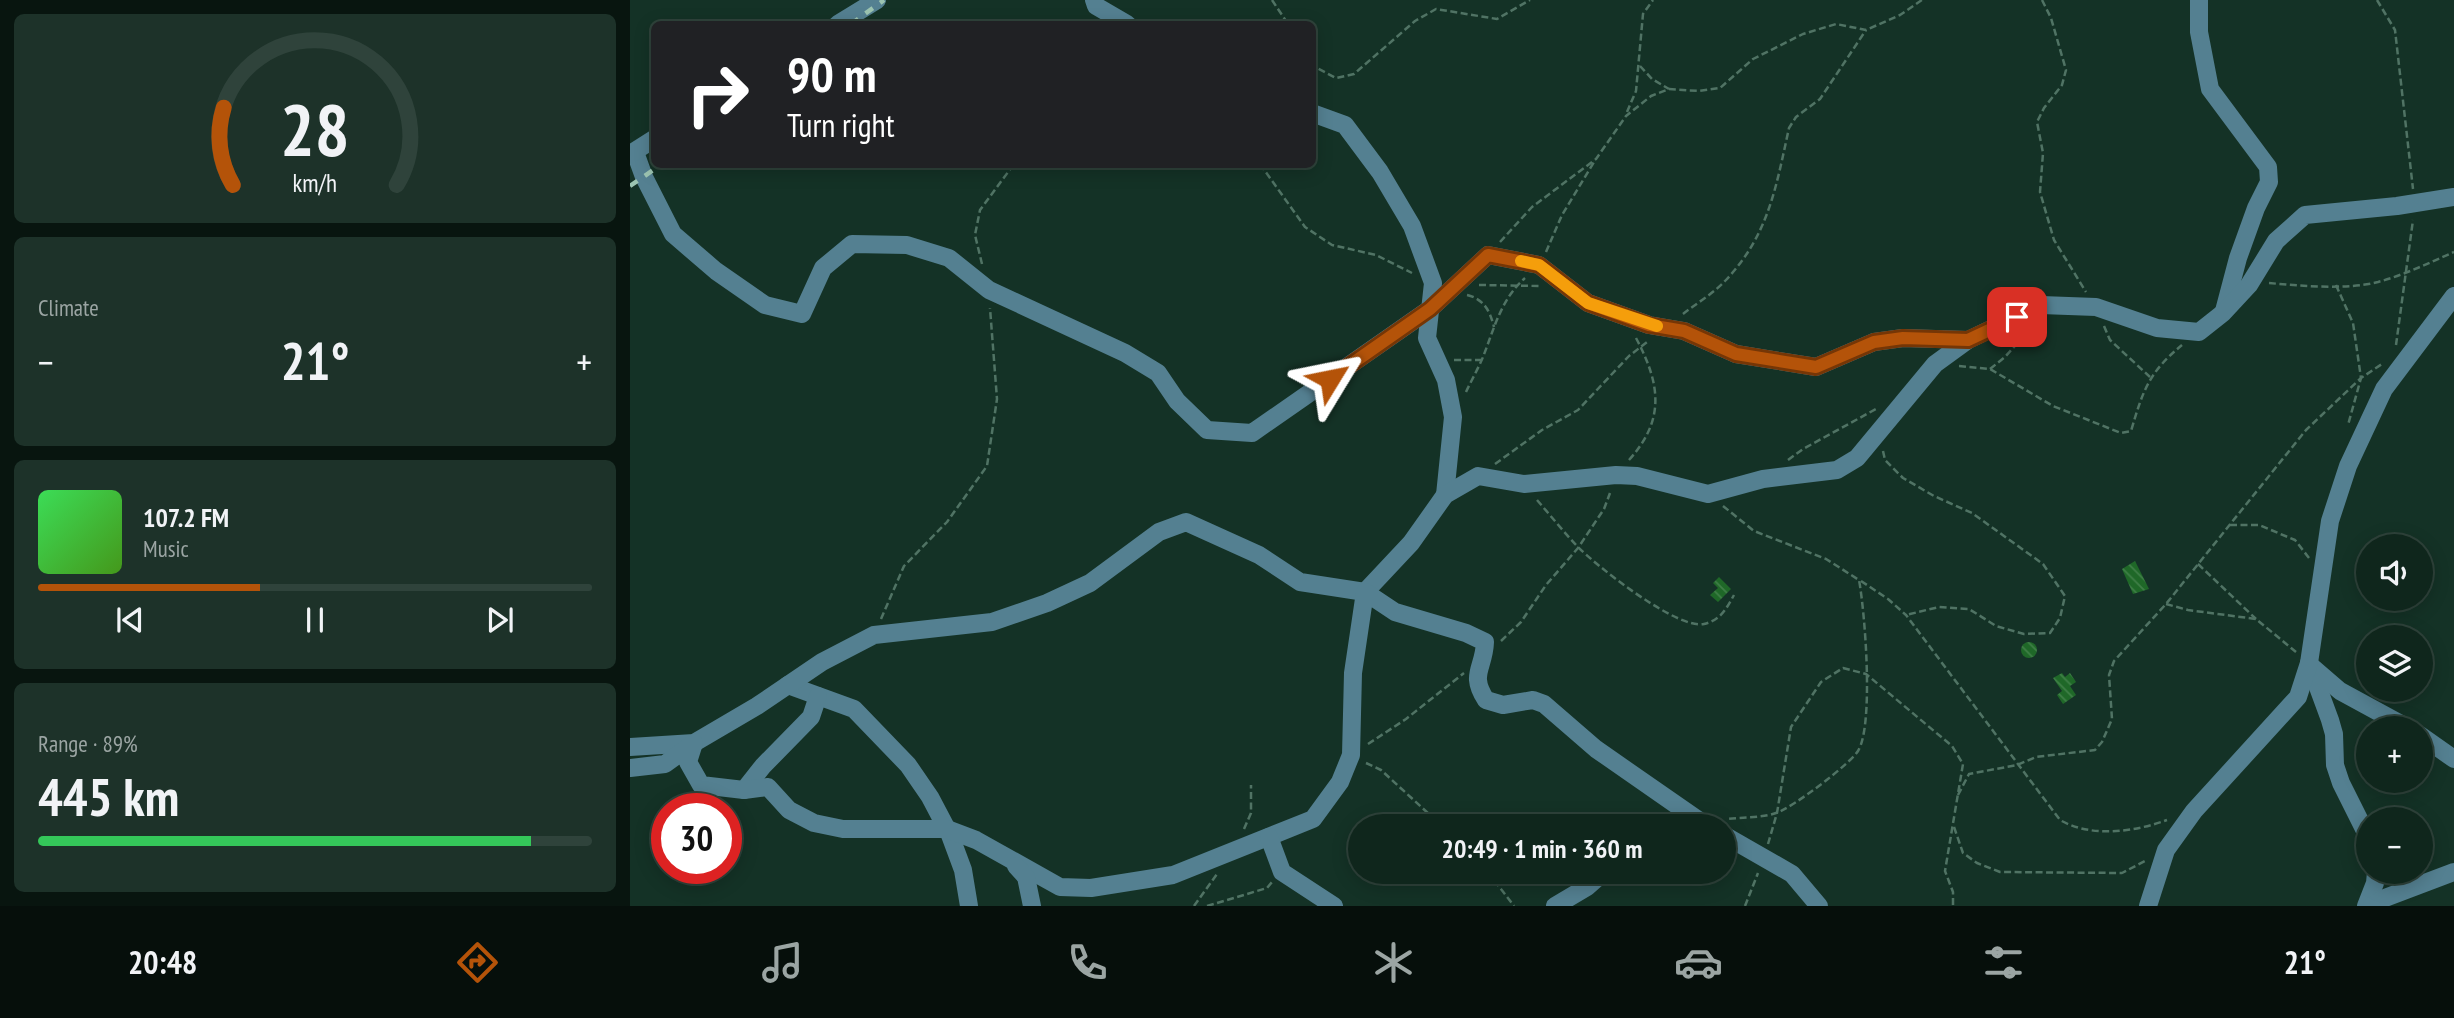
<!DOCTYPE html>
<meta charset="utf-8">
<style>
body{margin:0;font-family:"PT Sans Narrow",sans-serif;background:#1d3229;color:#f1f3f6;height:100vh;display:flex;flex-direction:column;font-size:26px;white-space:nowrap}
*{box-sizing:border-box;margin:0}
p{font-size:23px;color:#9ba5a3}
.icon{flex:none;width:38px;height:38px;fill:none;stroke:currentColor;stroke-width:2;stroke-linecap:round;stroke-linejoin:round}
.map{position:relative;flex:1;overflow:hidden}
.details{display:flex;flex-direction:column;gap:14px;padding:14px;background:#08150f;width:630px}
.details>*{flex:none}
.guide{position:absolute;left:21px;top:21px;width:665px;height:147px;border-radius:10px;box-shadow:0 4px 18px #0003,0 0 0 2px #2f433b;background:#202124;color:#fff;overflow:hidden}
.buttons{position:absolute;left:1726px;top:534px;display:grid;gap:14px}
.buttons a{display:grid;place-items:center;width:77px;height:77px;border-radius:50%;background:#0f261c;box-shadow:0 4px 18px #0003,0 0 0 2px #2f433b;font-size:35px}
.speed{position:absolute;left:21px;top:793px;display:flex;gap:14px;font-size:35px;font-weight:700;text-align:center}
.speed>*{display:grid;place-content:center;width:91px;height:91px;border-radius:50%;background:#0f261c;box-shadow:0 4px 18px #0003,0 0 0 2px #2f433b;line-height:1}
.speed .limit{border:10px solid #d22;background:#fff;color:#111}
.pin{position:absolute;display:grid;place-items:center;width:60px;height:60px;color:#fff;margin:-30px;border-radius:14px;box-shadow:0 4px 10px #0006}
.me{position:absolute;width:77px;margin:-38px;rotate:55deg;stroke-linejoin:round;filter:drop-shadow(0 0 5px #0008)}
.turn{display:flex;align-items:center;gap:24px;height:147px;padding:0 21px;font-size:32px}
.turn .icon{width:91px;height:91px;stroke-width:2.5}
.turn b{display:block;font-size:49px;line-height:60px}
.big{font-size:52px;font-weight:800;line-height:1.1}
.details .widget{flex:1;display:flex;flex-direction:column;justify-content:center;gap:10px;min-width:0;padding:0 24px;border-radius:10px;background:#1d3229}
.details .dial{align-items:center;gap:0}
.dial svg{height:182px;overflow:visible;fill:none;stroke:#2f433b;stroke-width:7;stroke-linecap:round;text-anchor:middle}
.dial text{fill:#f1f3f6;stroke:none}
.song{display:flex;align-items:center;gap:21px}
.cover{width:84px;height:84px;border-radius:10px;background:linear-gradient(135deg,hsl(130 70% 55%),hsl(100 70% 35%))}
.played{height:7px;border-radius:4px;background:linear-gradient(90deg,#b45309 40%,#2f433b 40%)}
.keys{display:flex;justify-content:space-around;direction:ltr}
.heat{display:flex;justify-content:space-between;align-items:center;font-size:38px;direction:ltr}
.charge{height:10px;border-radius:5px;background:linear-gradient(90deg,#34c759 89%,#2f433b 0)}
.trip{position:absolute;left:718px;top:814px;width:388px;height:70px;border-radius:35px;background:#0f261c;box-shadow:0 4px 18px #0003,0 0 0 2px #2f433b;font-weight:800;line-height:70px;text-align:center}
.tab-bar{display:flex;height:112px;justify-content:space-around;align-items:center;background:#060f0b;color:#9ba5a3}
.tab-bar .icon{width:49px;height:49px}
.tab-bar .active{color:#b45309}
.tab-bar b{font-size:32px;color:#f1f3f6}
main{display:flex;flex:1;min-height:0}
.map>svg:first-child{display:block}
.building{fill:url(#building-back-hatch)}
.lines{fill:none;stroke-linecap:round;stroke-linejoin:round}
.path{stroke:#507364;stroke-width:2.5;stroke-dasharray:7 3.5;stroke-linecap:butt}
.minor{stroke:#548091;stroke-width:18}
.rail{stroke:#9cc4b1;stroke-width:4.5;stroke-dasharray:9 9;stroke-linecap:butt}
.route-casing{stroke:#753606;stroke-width:18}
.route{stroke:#b45309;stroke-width:12}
.slow{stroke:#f59e0b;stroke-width:12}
</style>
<main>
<section class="details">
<div class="widget dial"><svg viewBox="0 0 100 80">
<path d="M14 69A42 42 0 1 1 86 69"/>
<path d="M14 69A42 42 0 0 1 10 35" stroke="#b45309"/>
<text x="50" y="56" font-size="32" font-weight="700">28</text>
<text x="50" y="72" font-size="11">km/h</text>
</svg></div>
<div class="widget"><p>Climate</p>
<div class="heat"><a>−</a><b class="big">21°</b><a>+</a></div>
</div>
<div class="widget">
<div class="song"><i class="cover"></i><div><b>107.2 FM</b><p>Music</p></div></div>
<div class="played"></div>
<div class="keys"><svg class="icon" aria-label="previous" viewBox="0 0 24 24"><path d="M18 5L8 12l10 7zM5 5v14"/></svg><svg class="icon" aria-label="pause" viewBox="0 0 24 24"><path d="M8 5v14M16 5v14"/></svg><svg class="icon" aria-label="next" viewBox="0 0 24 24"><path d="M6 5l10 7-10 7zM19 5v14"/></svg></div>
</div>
<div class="widget"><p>Range · 89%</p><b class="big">445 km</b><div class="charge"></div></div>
</section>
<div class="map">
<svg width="1824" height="906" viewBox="0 0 1824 906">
<defs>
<pattern id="building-back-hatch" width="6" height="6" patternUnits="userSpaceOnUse" patternTransform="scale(1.75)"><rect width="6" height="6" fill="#1f6828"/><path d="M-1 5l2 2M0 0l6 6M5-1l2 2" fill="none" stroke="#3f7f47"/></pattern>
</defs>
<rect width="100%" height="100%" fill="#143226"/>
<!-- building -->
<g class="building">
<path d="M 1505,561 L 1519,589 L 1503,594 L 1492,569 Z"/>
<path d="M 1089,577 L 1101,589 L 1088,602 L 1080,595 L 1088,588 L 1083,583 Z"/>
<circle cx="1399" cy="650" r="8"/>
<path d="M 1432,673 L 1435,677 L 1440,673 L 1446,682 L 1440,686 L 1446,695 L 1433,704 L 1427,695 L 1432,691 L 1423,678 Z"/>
</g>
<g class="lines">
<!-- path -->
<g class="path">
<path d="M 642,0 L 658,24"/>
<path d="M 1412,0 L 1421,18 L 1436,70 L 1432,85 L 1414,108 L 1407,122 L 1413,153 L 1410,192 L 1424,240 L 1456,292"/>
<path d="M 1747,0 L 1765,30 L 1783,189"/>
<path d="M 682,61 L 687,68 L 706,78 L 724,74 L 785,21 L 806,9 L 867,19 L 900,0"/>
<path d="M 1010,66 L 1022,79 L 1039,89"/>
<path d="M 997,112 L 1006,91 L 1013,14 L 1023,0"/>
<path d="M 630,164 L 675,227 L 702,245 L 746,255 L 782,273"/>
<path d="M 870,242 L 902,207 L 966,159 L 996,116 L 1021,96 L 1039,89 L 1069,91 L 1090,88 L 1123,59 L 1173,34 L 1206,24 L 1236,30 L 1270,15 L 1292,0"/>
<path d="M 916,252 L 932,215 L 964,162"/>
<path d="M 352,264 L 345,235 L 350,210 L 384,164"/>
<path d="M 1639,283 C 1672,286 1716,290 1748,282 C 1774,275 1799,263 1824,252"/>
<path d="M 849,285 L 909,286"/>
<path d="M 1706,285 L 1723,323 L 1731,378 L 1718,425"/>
<path d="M 837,295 C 854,299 860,311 864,327"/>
<path d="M 1053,314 C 1067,303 1084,293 1096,280 C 1139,234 1146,187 1159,128 L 1166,117 L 1190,99 L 1236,30"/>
<path d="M 1474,326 L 1480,340 L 1520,377"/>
<path d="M 1766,345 L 1783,220"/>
<path d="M 824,360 L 852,360"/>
<path d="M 1329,366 L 1360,369 L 1423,406 L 1491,433 L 1501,431 C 1513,391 1518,373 1552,345"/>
<path d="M 1360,369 L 1375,357 L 1400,329"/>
<path d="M 836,392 C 841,381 848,369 853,357 C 864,329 871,299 895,278"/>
<path d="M 1253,451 L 1255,460 L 1273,478 L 1304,496 L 1342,513 L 1413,564 L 1435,596 L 1430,618 L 1420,633 L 1394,634 L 1366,626 L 1339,609 L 1309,607 L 1276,615"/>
<path d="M 999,460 C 1035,420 1031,385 1006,338"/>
<path d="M 1158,460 L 1173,449 L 1246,409"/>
<path d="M 865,464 L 912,430 L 948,410 L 999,356 L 1017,342"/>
<path d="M 907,500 C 920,515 933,531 946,545 C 965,565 1047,630 1074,624 C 1091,620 1096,609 1104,595"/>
<path d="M 1093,506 L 1124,531 L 1196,559 L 1229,580 C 1235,612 1244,725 1228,751 C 1219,765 1162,808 1146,813 C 1132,818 1113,817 1098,819"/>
<path d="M 1600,525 L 1629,525 L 1665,540 L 1679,558"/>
<path d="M 1568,564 L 1626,619"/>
<path d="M 1231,581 L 1258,599 L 1276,615 L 1430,820 C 1461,838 1504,832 1537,820"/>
<path d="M 1536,604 L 1558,610 L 1626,619 L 1666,652"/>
<path d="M 251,619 L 274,566 L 317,522 L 357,466 L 367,399 L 360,308"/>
<path d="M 871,641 L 891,622 L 916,585 L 948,548 L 974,509 L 980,493"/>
<path d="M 738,744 L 776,719 L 834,673"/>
<path d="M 736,763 L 751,770 L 812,826"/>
<path d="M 1328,795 L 1339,774 L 1387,765 L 1406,757 L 1465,750 L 1472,742 L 1482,719 L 1479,675 L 1484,661 L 1536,604 L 1676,430 L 1731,378 L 1752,364"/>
<path d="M 1324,827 L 1333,853 L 1347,863 L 1370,872 L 1492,873 L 1515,861"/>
<path d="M 614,829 L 621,813 L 621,785"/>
<path d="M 1138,844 L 1147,813 L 1161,727 L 1191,682 L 1213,668 L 1236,674 L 1322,746 L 1333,764 L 1315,871 L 1323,892 L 1323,906"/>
<path d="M 858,872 L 884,906"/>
<path d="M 564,906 L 587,874"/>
<path d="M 577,906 L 637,888 L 642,882"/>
<path d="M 1115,906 L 1128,873"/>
</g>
<!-- minor -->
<g class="minor">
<path d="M 464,0 L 466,6 L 497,24"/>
<path d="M 1569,0 L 1569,32 L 1580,89 L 1638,167 L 1639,182 L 1626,208 L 1608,258 L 1594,311"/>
<path d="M 208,24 L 247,0"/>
<path d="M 682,113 L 715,125 L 750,172 L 782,226 L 803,283 L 797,338 L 816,380 L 823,417 L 815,495"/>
<path d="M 5,152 L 14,177 L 43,234 L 86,271 L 135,305 L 172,314 L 193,268 L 222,244 L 277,245 L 319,258 L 359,290 L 495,353 L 528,373 L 547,401 L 577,430 L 622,433 L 800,309 L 858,255 L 909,265 L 958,303 L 1019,325 L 1054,331 L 1106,354 L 1186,367 L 1244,342 L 1273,338 L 1338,340"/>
<path d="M 0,154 L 24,139"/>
<path d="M 1679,663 L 1700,720 L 1704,734 L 1705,765 L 1711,783 L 1738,837"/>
<path d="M 1681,666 L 1710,691 L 1778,728"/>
<path d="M 158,685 L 224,709 L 278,765 L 300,797 L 320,835 L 333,870 L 339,906"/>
<path d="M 1790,735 L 1824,759"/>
<path d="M 0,747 L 64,743 L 127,706 L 192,662 L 244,635 L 362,622 L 417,603 L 460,583 L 529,532 L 556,522 L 629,555 L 670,582 L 735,592 L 781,543 L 815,495 L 848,476 L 894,484 L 986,475 L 1007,476 L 1078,494 L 1133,479 L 1207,470 L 1227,458 L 1305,364 L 1338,340 L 1411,305 L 1466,307 L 1527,328 L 1569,332 L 1593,313 L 1619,285 L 1646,241 L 1675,215 L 1767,206 L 1824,197"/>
<path d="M 0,768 L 35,764 L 64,743 L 58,762 L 71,785 L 114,790 L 133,766 L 181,717 L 188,696"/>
<path d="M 114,790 L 138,787 L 159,810 L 184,823 L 213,829 L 317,829 L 346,840 L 430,887 L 461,888 L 543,875 L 683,819 L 710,782 L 721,755 L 723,673 L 735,592 L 765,612 L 836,633 L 855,642 C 854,669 839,674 856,700 L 873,705 L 903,700 L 914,704 L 966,749 L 1071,822"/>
<path d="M 1038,826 L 1048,821 L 1071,823"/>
<path d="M 1094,835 L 1162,874 L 1189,906"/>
<path d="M 639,837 L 652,872 L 704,906"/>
<path d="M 386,866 L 396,877 L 402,906"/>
<path d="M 925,906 L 957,887 L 974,872"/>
<path d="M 1518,906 L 1536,850 L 1564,811 L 1668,697 L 1679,663 L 1700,521 L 1718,466 L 1754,389 L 1824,296"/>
<path d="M 1736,906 L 1745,883 L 1746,872"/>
<path d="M 1742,906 L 1755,898 L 1824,872"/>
</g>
<!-- rail -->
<g class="rail">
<path d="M 221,24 L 254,0"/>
<path d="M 0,186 L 32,164"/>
</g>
</g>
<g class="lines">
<defs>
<path id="route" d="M 700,379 L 800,309 L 858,255 L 909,265 L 958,303 L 1019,325 L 1054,331 L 1106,354 L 1186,367 L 1244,342 L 1273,338 L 1338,340 L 1387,317"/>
</defs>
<!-- route casing -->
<use href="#route" class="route-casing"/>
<!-- route -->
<use href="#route" class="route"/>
<!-- slow -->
<path class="slow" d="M 891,261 L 909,265 L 958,303 L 1027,326"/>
</g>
</svg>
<div class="buttons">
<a><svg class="icon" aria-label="sound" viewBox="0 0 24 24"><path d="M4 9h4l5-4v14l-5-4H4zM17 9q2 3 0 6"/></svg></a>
<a><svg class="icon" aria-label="layers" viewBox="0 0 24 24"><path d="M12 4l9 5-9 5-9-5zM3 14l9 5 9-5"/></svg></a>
<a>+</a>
<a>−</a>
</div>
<div class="speed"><div class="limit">30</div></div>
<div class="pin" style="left:1387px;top:317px;background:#d93025"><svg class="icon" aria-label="arrive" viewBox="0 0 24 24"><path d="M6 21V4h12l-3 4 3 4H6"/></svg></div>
<svg class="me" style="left:700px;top:379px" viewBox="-20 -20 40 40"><path d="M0-17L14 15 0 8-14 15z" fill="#b45309" stroke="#fff" stroke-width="4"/></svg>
<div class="trip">20:49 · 1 min · 360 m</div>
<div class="guide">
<div class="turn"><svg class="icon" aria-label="right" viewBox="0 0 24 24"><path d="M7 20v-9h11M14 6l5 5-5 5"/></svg><div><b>90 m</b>Turn right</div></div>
</div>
</div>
</main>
<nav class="tab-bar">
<b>20:48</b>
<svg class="icon active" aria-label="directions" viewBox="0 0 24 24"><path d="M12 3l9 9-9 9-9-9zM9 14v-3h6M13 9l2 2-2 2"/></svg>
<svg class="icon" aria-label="music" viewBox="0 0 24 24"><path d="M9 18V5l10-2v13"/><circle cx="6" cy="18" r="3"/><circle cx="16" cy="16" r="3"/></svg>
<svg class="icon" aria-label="phone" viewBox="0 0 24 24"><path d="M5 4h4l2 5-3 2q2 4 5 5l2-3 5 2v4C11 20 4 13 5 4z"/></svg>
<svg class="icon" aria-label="climate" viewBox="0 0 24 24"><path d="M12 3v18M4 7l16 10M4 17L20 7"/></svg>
<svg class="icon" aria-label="car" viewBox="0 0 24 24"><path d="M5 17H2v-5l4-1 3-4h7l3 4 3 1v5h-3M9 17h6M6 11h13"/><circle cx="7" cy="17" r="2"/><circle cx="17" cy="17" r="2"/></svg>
<svg class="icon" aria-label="filters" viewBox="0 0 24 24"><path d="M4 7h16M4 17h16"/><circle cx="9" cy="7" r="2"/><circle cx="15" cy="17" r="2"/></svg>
<b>21°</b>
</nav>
